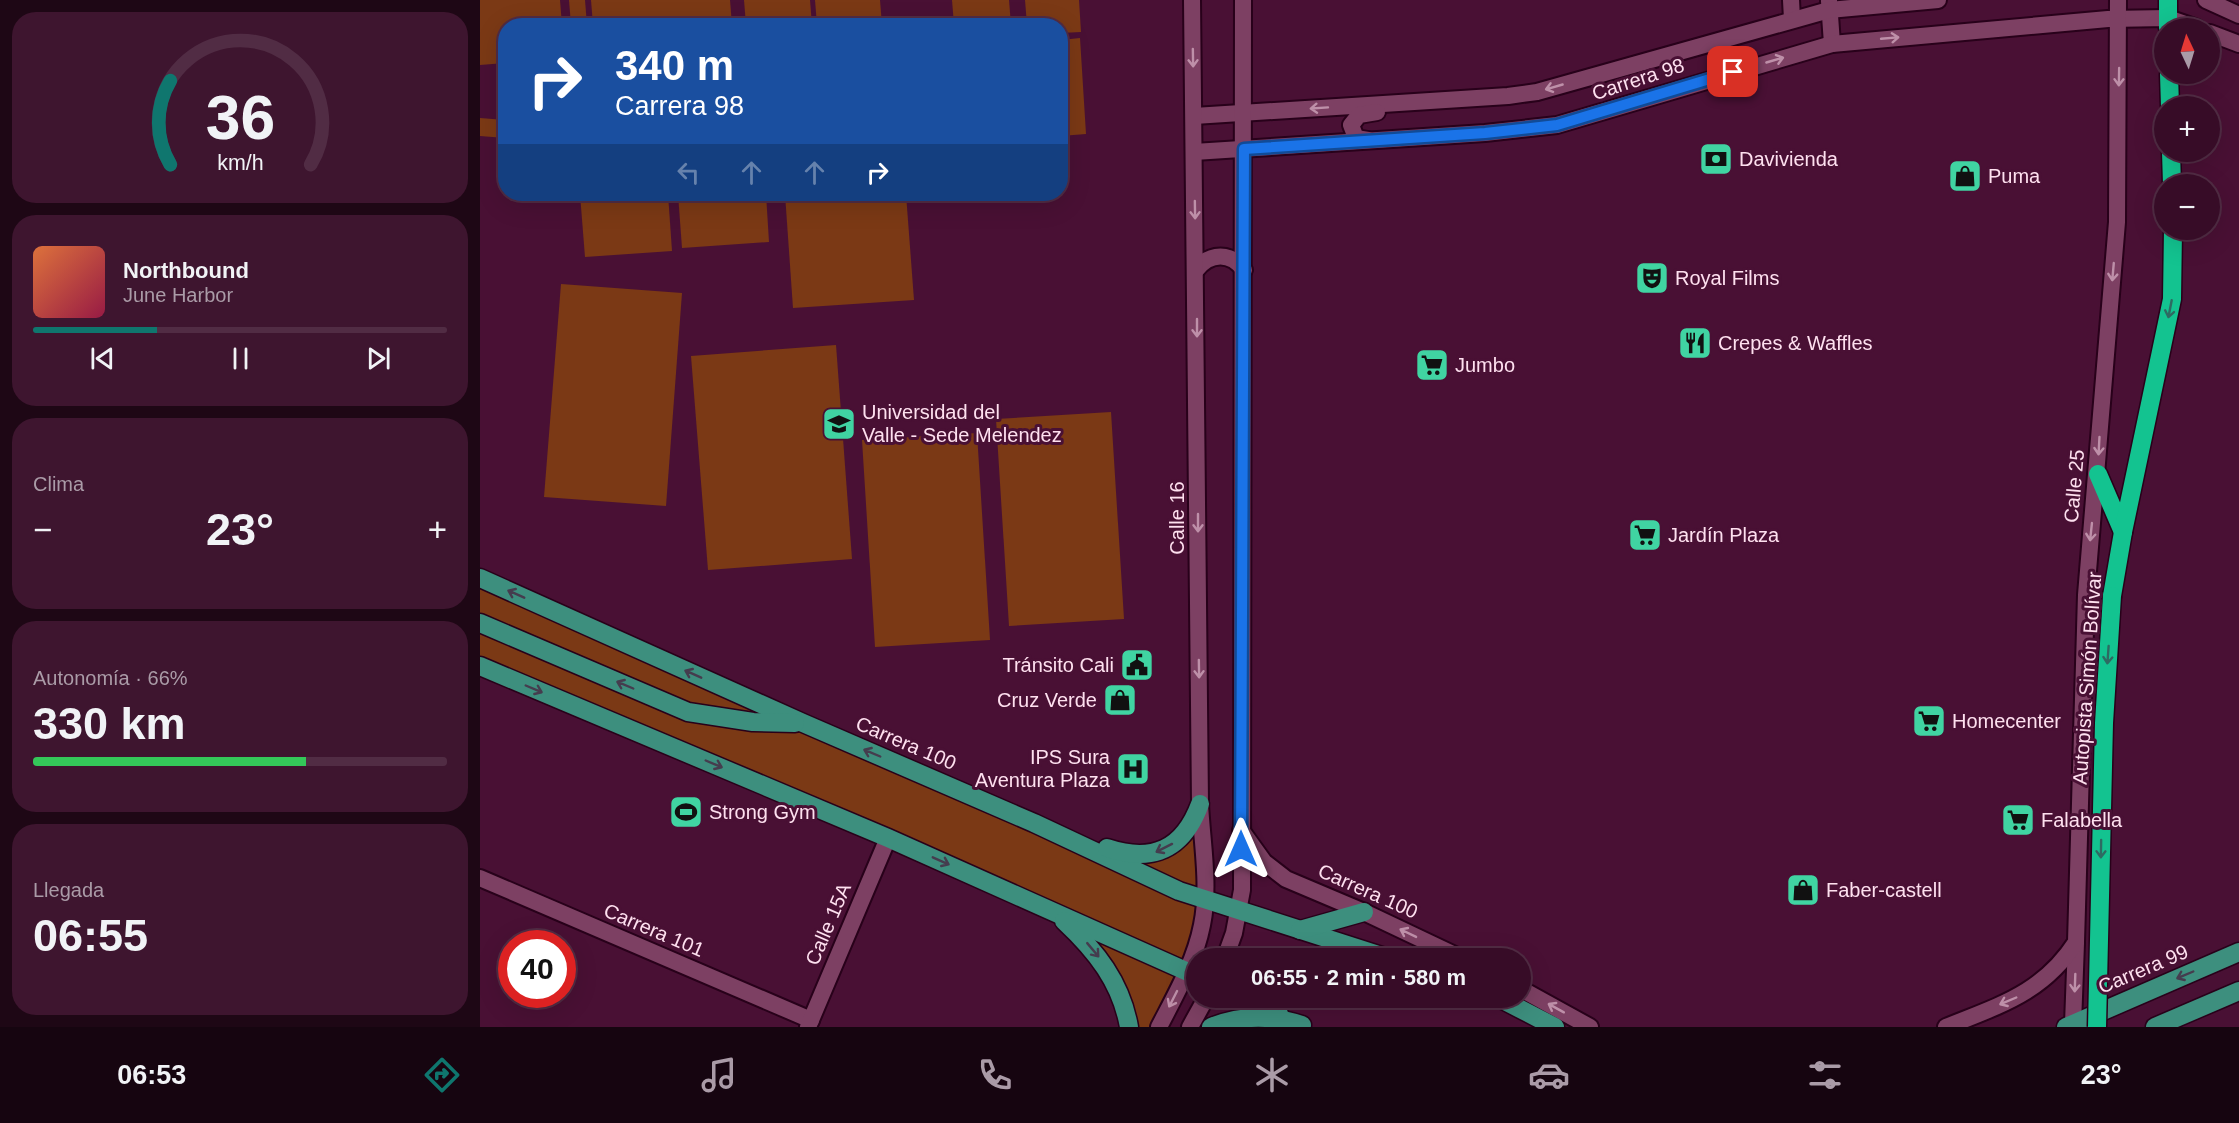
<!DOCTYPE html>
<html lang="es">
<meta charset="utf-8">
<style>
body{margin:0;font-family:Helvetica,sans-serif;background:#3e152f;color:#f1f3f6;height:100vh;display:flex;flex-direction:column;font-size:22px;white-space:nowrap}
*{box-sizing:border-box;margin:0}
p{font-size:20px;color:#aa9ba7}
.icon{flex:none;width:33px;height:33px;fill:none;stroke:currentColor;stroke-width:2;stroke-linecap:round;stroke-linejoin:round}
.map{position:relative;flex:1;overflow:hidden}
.panel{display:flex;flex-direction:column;gap:12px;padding:12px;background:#1e0715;width:480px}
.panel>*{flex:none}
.top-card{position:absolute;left:18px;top:18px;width:570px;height:183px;border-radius:24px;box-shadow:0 6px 24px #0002,0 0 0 2px #512c44;background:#1a4fa0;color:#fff;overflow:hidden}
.needle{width:39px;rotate:356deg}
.buttons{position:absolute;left:1674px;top:18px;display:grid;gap:12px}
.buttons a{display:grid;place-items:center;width:66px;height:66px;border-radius:50%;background:#370c27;box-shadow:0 6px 24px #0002,0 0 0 2px #512c44;font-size:30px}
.speed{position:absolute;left:18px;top:930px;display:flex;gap:12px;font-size:30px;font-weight:700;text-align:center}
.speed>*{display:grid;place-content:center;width:78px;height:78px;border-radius:50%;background:#370c27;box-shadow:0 6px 24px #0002,0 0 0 2px #512c44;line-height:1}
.speed .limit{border:9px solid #d22;background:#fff;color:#111}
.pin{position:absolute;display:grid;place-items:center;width:51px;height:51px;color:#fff;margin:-26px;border-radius:12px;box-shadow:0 3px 9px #0006}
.me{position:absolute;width:66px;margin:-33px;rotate:0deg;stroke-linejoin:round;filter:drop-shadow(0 0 4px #0008)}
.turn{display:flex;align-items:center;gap:21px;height:126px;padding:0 18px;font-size:27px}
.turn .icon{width:78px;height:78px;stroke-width:2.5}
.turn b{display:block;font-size:42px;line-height:51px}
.lanes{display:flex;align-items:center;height:57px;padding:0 18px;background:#0003;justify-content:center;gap:30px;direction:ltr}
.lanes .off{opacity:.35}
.big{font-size:45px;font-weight:800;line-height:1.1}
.panel .tile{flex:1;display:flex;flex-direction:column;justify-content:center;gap:9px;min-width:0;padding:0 21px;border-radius:24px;background:#3e152f}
.panel .dial{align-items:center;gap:0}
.dial svg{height:156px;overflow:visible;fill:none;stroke:#512c44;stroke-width:7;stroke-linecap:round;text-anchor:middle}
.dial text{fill:#f1f3f6;stroke:none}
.song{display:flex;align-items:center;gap:18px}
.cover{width:72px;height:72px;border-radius:9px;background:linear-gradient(135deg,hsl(20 70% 55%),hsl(340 70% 35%))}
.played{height:6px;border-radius:3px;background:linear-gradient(90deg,#0f766e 30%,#512c44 30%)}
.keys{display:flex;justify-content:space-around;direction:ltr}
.heat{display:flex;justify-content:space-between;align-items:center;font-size:33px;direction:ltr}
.charge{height:9px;border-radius:4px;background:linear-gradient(90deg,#34c759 66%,#512c44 0)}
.trip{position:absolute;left:706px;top:948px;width:345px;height:60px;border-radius:30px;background:#370c27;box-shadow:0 6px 24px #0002,0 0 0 2px #512c44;font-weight:800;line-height:60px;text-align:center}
.menu{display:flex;height:96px;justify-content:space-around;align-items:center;background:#160510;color:#aa9ba7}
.menu .icon{width:42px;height:42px}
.menu .current{color:#0f766e}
.menu b{font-size:27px;color:#f1f3f6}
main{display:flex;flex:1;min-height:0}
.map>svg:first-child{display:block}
.grass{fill:#7b3915}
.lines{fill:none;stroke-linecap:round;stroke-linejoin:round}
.minor-casing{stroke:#28011a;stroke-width:20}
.major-casing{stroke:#28011a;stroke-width:21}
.highway-casing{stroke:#28011a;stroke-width:21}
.minor{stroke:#7d4063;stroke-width:16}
.major{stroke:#3d8f7e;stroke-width:18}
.highway{stroke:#13c390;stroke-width:18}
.highway-bridge-casing{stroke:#28011a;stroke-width:21;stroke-linecap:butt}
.highway-bridge{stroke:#13c390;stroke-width:18}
.oneway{stroke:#be90a9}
.oneway2{stroke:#2e6a62}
.oneway3{stroke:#453c4e}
.route-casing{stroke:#114b97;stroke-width:15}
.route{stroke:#1a73e8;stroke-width:10}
.labels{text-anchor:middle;stroke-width:6;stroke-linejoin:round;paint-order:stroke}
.street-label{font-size:20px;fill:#fee0ef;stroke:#491034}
.poi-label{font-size:20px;fill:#fee0ef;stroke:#491034;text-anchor:start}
</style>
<main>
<section class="panel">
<div class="tile dial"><svg viewBox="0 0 100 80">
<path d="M14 69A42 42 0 1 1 86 69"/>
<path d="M14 69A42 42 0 0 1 14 26" stroke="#0f766e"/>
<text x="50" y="56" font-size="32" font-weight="700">36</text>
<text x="50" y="72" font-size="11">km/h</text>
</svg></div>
<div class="tile">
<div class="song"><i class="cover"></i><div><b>Northbound</b><p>June Harbor</p></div></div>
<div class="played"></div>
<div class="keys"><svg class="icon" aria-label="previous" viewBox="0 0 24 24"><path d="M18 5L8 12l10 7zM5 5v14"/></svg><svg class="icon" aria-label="pause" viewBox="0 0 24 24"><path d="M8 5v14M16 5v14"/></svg><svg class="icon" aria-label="next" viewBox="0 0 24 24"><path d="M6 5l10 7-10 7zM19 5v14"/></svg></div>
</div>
<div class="tile"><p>Clima</p>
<div class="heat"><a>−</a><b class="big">23°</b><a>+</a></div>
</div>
<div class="tile"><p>Autonomía · 66%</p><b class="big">330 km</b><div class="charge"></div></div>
<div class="tile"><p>Llegada</p><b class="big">06:55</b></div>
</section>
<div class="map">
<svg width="1759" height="1027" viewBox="0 0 1759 1027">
<rect width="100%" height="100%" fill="#491034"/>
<!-- grass -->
<g class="grass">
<path d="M 0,0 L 80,0 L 82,25 L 26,26 L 25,63 L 0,65 Z"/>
<path d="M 89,0 L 105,0 L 107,25 L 91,25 Z"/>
<path d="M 111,0 L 250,0 L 252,25 L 113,25 Z"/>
<path d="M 264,0 L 330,0 L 332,25 L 266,25 Z"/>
<path d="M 335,0 L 400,0 L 402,25 L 337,25 Z"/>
<path d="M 472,0 L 529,0 L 531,25 L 474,25 Z"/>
<path d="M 545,0 L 599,0 L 601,32 L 581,33 L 580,26 L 547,25 Z"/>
<path d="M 600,38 L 606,134 L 581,136 L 581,40 Z"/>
<path d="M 0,118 L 25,120 L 25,138 L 0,136 Z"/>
<path d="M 100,194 L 188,194 L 192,251 L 105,257 Z"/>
<path d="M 198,194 L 286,194 L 289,242 L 202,248 Z"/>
<path d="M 305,194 L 426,194 L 434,300 L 313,308 Z"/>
<path d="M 81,284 L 202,293 L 186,506 L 64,497 Z"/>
<path d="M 356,345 L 372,559 L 228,570 L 211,356 Z"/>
<path d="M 631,412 L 644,619 L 529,626 L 516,419 Z"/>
<path d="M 497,433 L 510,640 L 395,647 L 382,440 Z"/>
<path d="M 0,578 L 323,723 L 638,851 L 687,848 L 720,804 L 723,923 L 679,1027 L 649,1027 L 639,993 L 571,910 L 0,666 Z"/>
</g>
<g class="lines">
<defs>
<g id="minor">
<path d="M 1311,0 L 1312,19"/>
<path d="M 1726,0 L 1759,15"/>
<path d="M 1349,1 L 1352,44"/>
<path d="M 1730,33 L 1759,44"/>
<path d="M 714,116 L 1028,96 L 1057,92 L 1349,10 L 1458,0"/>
<path d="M 888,140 L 876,138 L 871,125 L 879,115 L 897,112"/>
<path d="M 714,152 L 1005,133 L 1077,125 L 1352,44 L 1628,19 L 1688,18 L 1717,28"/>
<path d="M 716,270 C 730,252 751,252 764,270"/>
<path d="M 761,830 L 784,862 L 806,879 L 884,912 L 981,958"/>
<path d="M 0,878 L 331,1020"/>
<path d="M 745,958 L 754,933 L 762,890 L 763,0"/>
<path d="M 1041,989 L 1110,1027"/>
<path d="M 1593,1024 L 1596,943"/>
<path d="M 328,1027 L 408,838"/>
<path d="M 679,1027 C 696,994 715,961 722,925 C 730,886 722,843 720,804 L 712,0"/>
<path d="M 710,1027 L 726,998"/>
<path d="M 1466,1027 C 1520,1005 1563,993 1596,942 L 1606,595 L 1637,222 L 1638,0"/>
</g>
<g id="major">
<path d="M 0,578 L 323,723 L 554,823 L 699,891 L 908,958"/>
<path d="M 0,623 L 208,712 L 273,722 L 315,723"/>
<path d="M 0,666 L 408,838 L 717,976"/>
<path d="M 627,848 C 672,863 703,850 720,804"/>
<path d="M 584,921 C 616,951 641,982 649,1027"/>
<path d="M 820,930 L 884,912"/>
<path d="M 763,998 L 799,1014"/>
<path d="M 1019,998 L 1075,1027"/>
<path d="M 731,1027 C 761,1015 791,1015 822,1025"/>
<path d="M 1586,1027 L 1759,952"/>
<path d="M 1675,1027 L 1759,991"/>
</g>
<g id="highway">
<path d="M 1688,0 L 1688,28"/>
<path d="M 1689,74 L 1690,106"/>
<path d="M 1691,152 L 1692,184"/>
<path d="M 1618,474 L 1643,532"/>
<path d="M 1632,596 L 1643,532 L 1692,299 L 1693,230"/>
</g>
</defs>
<!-- minor casing -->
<use href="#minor" class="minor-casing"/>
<!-- major casing -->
<use href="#major" class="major-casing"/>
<!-- highway casing -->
<use href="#highway" class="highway-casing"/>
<!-- minor -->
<use href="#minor" class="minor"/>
<!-- major -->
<use href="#major" class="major"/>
<!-- highway -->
<use href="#highway" class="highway"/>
<defs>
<path id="highway-bridge" d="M 1617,1027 L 1624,723 L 1632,596"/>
</defs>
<!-- highway-bridge casing -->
<use href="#highway-bridge" class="highway-bridge-casing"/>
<!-- highway-bridge -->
<use href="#highway-bridge" class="highway-bridge"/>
</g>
<!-- one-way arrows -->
<defs><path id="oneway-shaft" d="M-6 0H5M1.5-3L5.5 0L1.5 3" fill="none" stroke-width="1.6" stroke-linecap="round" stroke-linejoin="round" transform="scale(1.5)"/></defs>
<g class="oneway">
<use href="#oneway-shaft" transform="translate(1410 38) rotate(-5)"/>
<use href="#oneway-shaft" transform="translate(713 58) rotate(89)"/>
<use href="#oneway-shaft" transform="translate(1295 60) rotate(-16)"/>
<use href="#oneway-shaft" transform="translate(1639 77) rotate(91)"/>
<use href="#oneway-shaft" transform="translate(1074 87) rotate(164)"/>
<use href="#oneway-shaft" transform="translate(839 108) rotate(176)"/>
<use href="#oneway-shaft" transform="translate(715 210) rotate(89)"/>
<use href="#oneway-shaft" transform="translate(1633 272) rotate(95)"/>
<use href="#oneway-shaft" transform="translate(717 328) rotate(90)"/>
<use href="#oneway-shaft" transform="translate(1619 446) rotate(93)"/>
<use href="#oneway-shaft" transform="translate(718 523) rotate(90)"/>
<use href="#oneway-shaft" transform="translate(1611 532) rotate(96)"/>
<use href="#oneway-shaft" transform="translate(719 669) rotate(89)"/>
<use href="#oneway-shaft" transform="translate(928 933) rotate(-154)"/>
<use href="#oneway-shaft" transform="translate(1595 983) rotate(92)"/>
<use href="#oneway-shaft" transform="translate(693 999) rotate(117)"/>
<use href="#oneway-shaft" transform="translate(1528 1001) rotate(157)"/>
<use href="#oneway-shaft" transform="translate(1076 1008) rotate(-151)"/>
</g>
<g class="oneway2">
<use href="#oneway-shaft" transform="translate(1690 309) rotate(101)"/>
<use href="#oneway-shaft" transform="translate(1628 655) rotate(94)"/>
<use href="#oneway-shaft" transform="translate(1621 849) rotate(91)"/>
</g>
<g class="oneway3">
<use href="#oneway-shaft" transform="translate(36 594) rotate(-156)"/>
<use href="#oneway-shaft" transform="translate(213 674) rotate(-156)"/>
<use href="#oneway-shaft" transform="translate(145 685) rotate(-157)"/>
<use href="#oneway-shaft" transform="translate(54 689) rotate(23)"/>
<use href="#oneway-shaft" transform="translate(392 753) rotate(-157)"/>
<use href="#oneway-shaft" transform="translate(234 764) rotate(23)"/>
<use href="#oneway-shaft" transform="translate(684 848) rotate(153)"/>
<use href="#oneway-shaft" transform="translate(461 861) rotate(24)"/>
<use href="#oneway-shaft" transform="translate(613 950) rotate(50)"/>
<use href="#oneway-shaft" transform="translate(1705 975) rotate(157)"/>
</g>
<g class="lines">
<defs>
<path id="route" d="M 761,849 L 764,149 L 1005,133 L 1077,125 L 1253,72"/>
</defs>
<!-- route casing -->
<use href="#route" class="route-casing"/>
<!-- route -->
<use href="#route" class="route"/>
</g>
<!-- icons -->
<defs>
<symbol id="bank-square" viewBox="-11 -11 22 22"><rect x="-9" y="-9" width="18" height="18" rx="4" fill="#40d4a2" stroke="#491034"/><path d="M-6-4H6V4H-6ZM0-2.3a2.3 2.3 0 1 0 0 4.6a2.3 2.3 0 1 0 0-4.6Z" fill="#111"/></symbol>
<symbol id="shop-square" viewBox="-11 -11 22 22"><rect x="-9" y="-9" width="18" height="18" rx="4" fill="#40d4a2" stroke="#491034"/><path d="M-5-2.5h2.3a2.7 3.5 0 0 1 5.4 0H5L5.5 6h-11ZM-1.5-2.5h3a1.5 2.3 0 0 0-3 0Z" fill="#111"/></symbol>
<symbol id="theatre-square" viewBox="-11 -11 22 22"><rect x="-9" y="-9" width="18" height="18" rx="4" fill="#40d4a2" stroke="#491034"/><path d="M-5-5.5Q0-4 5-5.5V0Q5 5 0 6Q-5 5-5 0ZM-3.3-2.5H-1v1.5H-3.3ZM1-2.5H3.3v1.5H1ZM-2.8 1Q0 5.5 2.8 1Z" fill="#111"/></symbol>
<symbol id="restaurant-square" viewBox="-11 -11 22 22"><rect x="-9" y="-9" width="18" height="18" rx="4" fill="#40d4a2" stroke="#491034"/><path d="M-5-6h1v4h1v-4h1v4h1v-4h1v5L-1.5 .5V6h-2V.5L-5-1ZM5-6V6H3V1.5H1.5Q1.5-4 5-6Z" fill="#111"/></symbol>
<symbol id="supermarket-square" viewBox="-11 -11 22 22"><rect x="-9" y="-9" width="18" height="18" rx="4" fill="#40d4a2" stroke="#491034"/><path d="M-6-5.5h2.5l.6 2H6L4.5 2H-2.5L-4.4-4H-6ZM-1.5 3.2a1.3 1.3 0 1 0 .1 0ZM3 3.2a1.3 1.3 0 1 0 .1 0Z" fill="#111"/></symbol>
<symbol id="university-square" viewBox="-11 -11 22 22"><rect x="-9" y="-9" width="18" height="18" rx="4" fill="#40d4a2" stroke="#491034"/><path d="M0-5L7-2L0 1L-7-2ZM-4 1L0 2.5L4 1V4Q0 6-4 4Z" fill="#111"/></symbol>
<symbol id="civic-square" viewBox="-11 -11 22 22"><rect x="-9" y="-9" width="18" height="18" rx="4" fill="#40d4a2" stroke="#491034"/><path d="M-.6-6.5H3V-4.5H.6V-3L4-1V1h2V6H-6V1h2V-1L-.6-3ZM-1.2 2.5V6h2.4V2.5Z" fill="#111"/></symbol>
<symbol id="hospital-square" viewBox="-11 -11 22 22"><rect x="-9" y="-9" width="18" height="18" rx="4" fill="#40d4a2" stroke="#491034"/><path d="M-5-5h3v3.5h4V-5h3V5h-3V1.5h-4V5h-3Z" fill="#111"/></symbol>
<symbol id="stadium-square" viewBox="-11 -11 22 22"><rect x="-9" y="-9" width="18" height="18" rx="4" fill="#40d4a2" stroke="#491034"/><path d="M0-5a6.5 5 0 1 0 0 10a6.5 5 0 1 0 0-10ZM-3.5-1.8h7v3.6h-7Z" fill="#111"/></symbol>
</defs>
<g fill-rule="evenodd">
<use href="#bank-square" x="1217" y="140" width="38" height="38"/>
<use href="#shop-square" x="1466" y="157" width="38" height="38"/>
<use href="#theatre-square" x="1153" y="259" width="38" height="38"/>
<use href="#restaurant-square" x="1196" y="324" width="38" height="38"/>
<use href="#supermarket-square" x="933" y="346" width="38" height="38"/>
<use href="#university-square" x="340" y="405" width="38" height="38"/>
<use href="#supermarket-square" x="1146" y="516" width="38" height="38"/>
<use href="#civic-square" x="638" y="646" width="38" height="38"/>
<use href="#shop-square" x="621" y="681" width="38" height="38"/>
<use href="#supermarket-square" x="1430" y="702" width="38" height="38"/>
<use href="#hospital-square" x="634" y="750" width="38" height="38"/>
<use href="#stadium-square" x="187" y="793" width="38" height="38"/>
<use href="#supermarket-square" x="1519" y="801" width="38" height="38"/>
<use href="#shop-square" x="1304" y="871" width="38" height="38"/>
</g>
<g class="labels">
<!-- street labels -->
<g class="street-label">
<text transform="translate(1158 79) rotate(-18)" y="7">Carrera 98</text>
<text transform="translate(1594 486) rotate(-85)" y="7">Calle 25</text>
<text transform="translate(697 518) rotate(-90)" y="7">Calle 16</text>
<text transform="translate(1607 678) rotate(-86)" y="7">Autopista Simón Bolívar</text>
<text transform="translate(426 743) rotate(23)" y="7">Carrera 100</text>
<text transform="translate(888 891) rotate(24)" y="7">Carrera 100</text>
<text transform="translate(348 924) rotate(-67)" y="7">Calle 15A</text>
<text transform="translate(174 930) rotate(23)" y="7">Carrera 101</text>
<text transform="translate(1663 969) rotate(-23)" y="7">Carrera 99</text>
</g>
<!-- poi labels -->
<g class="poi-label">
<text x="1259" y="166">Davivienda</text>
<text x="1508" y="183">Puma</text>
<text x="1195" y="285">Royal Films</text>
<text x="1238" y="350">Crepes &amp; Waffles</text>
<text x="975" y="372">Jumbo</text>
<text x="382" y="419">Universidad del<tspan x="382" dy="23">Valle - Sede Melendez</tspan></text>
<text x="1188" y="542">Jardín Plaza</text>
<text x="634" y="672" text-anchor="end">Tránsito Cali</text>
<text x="617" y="707" text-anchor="end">Cruz Verde</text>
<text x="1472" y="728">Homecenter</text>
<text x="630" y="764" text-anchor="end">IPS Sura<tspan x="630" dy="23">Aventura Plaza</tspan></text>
<text x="229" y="819">Strong Gym</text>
<text x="1561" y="827">Falabella</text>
<text x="1346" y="897">Faber-castell</text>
</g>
</g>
</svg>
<div class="buttons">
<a><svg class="needle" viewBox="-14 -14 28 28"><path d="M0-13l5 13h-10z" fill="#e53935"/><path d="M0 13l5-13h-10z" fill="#aa9ba7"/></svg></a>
<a>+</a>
<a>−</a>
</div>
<div class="speed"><div class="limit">40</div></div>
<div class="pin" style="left:1253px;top:72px;background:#d93025"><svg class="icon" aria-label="arrive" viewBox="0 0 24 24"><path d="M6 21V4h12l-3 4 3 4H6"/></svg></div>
<svg class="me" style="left:761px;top:849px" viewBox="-20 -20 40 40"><path d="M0-17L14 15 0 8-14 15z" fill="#1a73e8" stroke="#fff" stroke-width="4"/></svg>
<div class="trip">06:55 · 2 min · 580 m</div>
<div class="top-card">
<div class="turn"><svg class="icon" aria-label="right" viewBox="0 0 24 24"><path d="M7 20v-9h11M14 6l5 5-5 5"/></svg><div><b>340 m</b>Carrera 98</div></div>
<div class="lanes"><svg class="icon off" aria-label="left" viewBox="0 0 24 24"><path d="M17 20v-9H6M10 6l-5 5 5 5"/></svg><svg class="icon off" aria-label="ahead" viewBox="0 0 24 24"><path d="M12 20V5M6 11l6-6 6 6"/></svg><svg class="icon off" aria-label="ahead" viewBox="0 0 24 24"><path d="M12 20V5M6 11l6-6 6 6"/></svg><svg class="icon" aria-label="right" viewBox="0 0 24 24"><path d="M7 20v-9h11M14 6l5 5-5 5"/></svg></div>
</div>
</div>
</main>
<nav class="menu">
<b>06:53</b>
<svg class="icon current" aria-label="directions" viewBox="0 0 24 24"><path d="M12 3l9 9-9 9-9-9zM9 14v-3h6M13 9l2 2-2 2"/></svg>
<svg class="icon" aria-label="music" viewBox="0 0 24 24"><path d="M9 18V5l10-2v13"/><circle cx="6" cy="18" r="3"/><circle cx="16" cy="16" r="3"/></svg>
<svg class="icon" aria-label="phone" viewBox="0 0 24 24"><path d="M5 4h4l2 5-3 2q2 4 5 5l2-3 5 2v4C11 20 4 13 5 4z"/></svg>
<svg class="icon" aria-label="climate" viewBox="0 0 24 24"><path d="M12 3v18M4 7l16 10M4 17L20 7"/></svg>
<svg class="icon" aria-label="car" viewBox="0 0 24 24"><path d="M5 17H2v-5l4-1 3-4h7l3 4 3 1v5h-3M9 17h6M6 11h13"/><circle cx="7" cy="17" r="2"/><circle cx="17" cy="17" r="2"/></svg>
<svg class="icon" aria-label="filters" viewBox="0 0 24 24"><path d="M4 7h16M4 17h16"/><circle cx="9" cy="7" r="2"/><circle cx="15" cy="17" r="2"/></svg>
<b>23°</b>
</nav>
